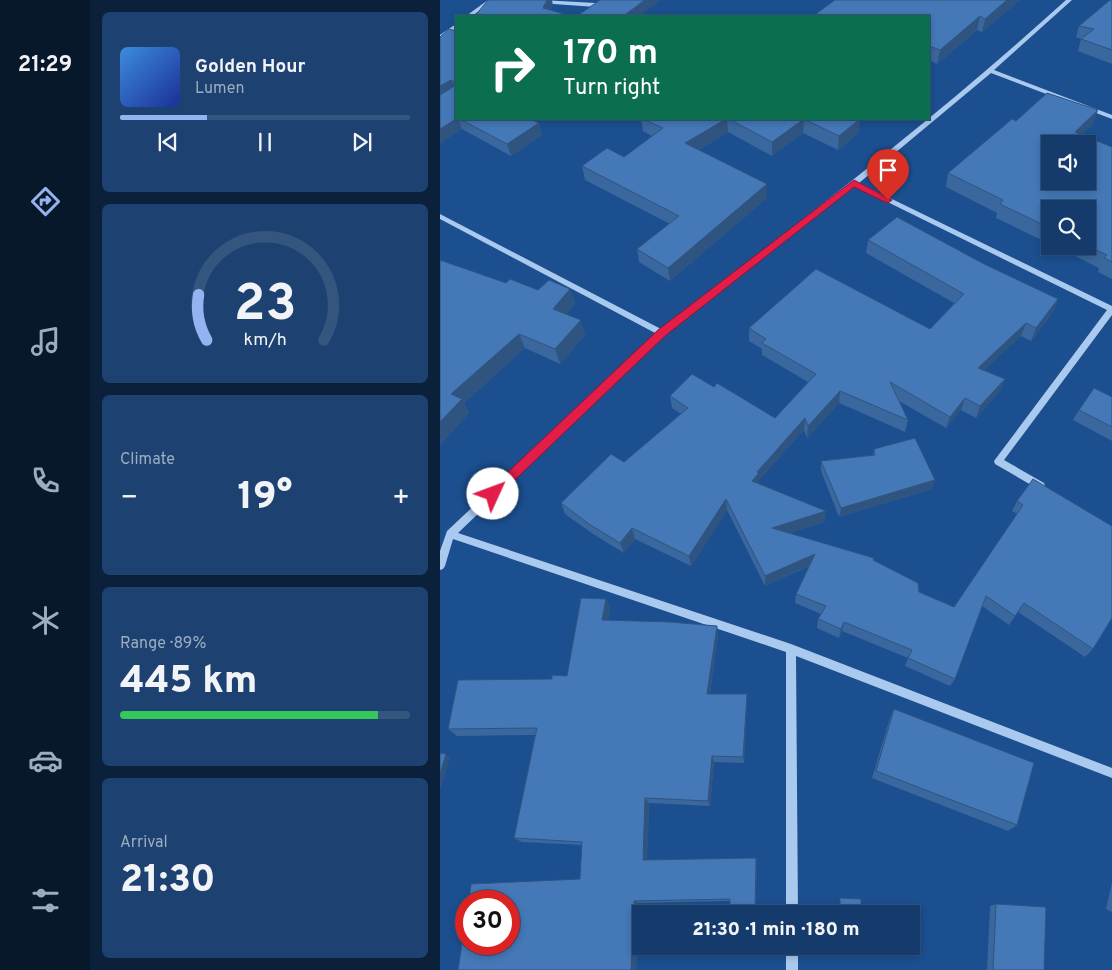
<!DOCTYPE html>
<meta charset="utf-8">
<style>
body{margin:0;font-family:Overpass,sans-serif;background:#1d4271;color:#f1f3f6;height:100vh;display:flex;flex-direction:column;font-size:19px;white-space:nowrap}
*{box-sizing:border-box;margin:0}
p{font-size:16px;color:#9dadc1}
.icon{flex:none;width:28px;height:28px;fill:none;stroke:currentColor;stroke-width:2;stroke-linecap:round;stroke-linejoin:round}
.map{position:relative;flex:1;overflow:hidden}
.side{display:flex;flex-direction:column;gap:12px;padding:12px;background:#0b203b;width:350px}
.side>*{flex:none}
.guide{position:absolute;left:15px;top:15px;width:475px;height:105px;border-radius:0px;box-shadow:0 2px 8px #0003,0 0 0 1px #33557e;background:#0b6e4f;color:#fff;overflow:hidden}
.fabs{position:absolute;left:601px;top:135px;display:grid;gap:10px}
.fabs a{display:grid;place-items:center;width:55px;height:55px;border-radius:0px;background:#143b6b;box-shadow:0 2px 8px #0003,0 0 0 1px #33557e;font-size:25px}
.speed{position:absolute;left:15px;top:890px;display:flex;gap:10px;font-size:25px;font-weight:700;text-align:center}
.speed>*{display:grid;place-content:center;width:65px;height:65px;border-radius:50%;background:#143b6b;box-shadow:0 2px 8px #0003,0 0 0 1px #33557e;line-height:1}
.speed .limit{border:8px solid #d22;background:#fff;color:#111}
.pin{position:absolute;display:grid;place-items:center;width:42px;height:42px;color:#fff;margin:-51px -21px;border-radius:50% 50% 50% 0;rotate:-45deg;box-shadow:0 0 5px #0007}
.pin .icon{rotate:45deg}
.me{position:absolute;width:55px;margin:-28px;rotate:47deg;stroke-linejoin:round;filter:drop-shadow(0 0 4px #0008)}
.turn{display:flex;align-items:center;gap:18px;height:105px;padding:0 25px;font-size:22px}
.turn .icon{width:65px;height:65px;stroke-width:2.5}
.turn b{display:block;font-size:35px;line-height:42px}
.big{font-size:38px;font-weight:800;line-height:1.1}
.side .tile{flex:1;display:flex;flex-direction:column;justify-content:center;gap:8px;min-width:0;padding:0 18px;border-radius:8px;background:#1d4271}
.side .dial{align-items:center;gap:0}
.dial svg{height:130px;overflow:visible;fill:none;stroke:#33557e;stroke-width:7;stroke-linecap:round;text-anchor:middle}
.dial text{fill:#f1f3f6;stroke:none}
.song{display:flex;align-items:center;gap:15px}
.cover{width:60px;height:60px;border-radius:8px;background:linear-gradient(135deg,hsl(210 70% 55%),hsl(230 70% 35%))}
.played{height:5px;border-radius:2px;background:linear-gradient(90deg,#95b2f1 30%,#33557e 30%)}
.keys{display:flex;justify-content:space-around;direction:ltr}
.heat{display:flex;justify-content:space-between;align-items:center;font-size:28px;direction:ltr}
.charge{height:8px;border-radius:4px;background:linear-gradient(90deg,#34c759 89%,#33557e 0)}
.trip{position:absolute;left:192px;top:905px;width:288px;height:50px;border-radius:0px;background:#143b6b;box-shadow:0 2px 8px #0003,0 0 0 1px #33557e;font-weight:800;line-height:50px;text-align:center}
main{display:flex;flex:1;min-height:0}
.tabs{display:flex;flex-direction:column;width:90px;justify-content:space-around;align-items:center;background:#08182b;color:#9dadc1}
.tabs .icon{width:35px;height:35px}
.tabs .selected{color:#95b2f1}
.tabs b{font-size:22px;color:#f1f3f6}
.map>svg:first-child{display:block}
.lines{fill:none;stroke-linecap:round;stroke-linejoin:round}
.minor{fill:#a9c9ee;fill-rule:evenodd}
.wall{fill:#3a679d}
.shaded-wall{fill:#305480}
.building{fill:#4478b7;stroke:#305480;fill-rule:evenodd}
.route{fill:#e11d48;stroke:#92132f}
</style>
<main>
<nav class="tabs">
<b>21:29</b>
<svg class="icon selected" aria-label="directions" viewBox="0 0 24 24"><path d="M12 3l9 9-9 9-9-9zM9 14v-3h6M13 9l2 2-2 2"/></svg>
<svg class="icon" aria-label="music" viewBox="0 0 24 24"><path d="M9 18V5l10-2v13"/><circle cx="6" cy="18" r="3"/><circle cx="16" cy="16" r="3"/></svg>
<svg class="icon" aria-label="phone" viewBox="0 0 24 24"><path d="M5 4h4l2 5-3 2q2 4 5 5l2-3 5 2v4C11 20 4 13 5 4z"/></svg>
<svg class="icon" aria-label="climate" viewBox="0 0 24 24"><path d="M12 3v18M4 7l16 10M4 17L20 7"/></svg>
<svg class="icon" aria-label="car" viewBox="0 0 24 24"><path d="M5 17H2v-5l4-1 3-4h7l3 4 3 1v5h-3M9 17h6M6 11h13"/><circle cx="7" cy="17" r="2"/><circle cx="17" cy="17" r="2"/></svg>
<svg class="icon" aria-label="filters" viewBox="0 0 24 24"><path d="M4 7h16M4 17h16"/><circle cx="9" cy="7" r="2"/><circle cx="15" cy="17" r="2"/></svg>
</nav>
<section class="side">
<div class="tile">
<div class="song"><i class="cover"></i><div><b>Golden Hour</b><p>Lumen</p></div></div>
<div class="played"></div>
<div class="keys"><svg class="icon" aria-label="previous" viewBox="0 0 24 24"><path d="M18 5L8 12l10 7zM5 5v14"/></svg><svg class="icon" aria-label="pause" viewBox="0 0 24 24"><path d="M8 5v14M16 5v14"/></svg><svg class="icon" aria-label="next" viewBox="0 0 24 24"><path d="M6 5l10 7-10 7zM19 5v14"/></svg></div>
</div>
<div class="tile dial"><svg viewBox="0 0 100 80">
<path d="M14 69A42 42 0 1 1 86 69"/>
<path d="M14 69A42 42 0 0 1 9 41" stroke="#95b2f1"/>
<text x="50" y="56" font-size="32" font-weight="700">23</text>
<text x="50" y="72" font-size="11">km/h</text>
</svg></div>
<div class="tile"><p>Climate</p>
<div class="heat"><a>−</a><b class="big">19°</b><a>+</a></div>
</div>
<div class="tile"><p>Range · 89%</p><b class="big">445 km</b><div class="charge"></div></div>
<div class="tile"><p>Arrival</p><b class="big">21:30</b></div>
</section>
<div class="map">
<svg width="672" height="970" viewBox="0 0 672 970">
<rect width="100%" height="100%" fill="#1b4f8f"/>
<g class="lines">
<!-- minor -->
<g class="minor">
<path d="M 48,0 L 54,0 L 32,16 L 26,16 Z"/>
<path d="M 101,0 L 156,3 L 159,5 L 156,7 L 99,3 L 99,1 Z"/>
<path d="M 626,0 L 632,0 L 554,70 L 672,115 L 672,119 L 551,73 L 419,183 L 672,306 L 672,315 L 564,460 L 604,483 L 605,486 L 604,489 L 598,489 L 555,464 L 554,461 L 667,310 L 415,186 L 225,335 L 18,533 L 351,644 L 672,768 L 672,778 L 356,656 L 358,914 L 346,914 L 346,652 L 13,539 L 5,566 L 3,569 L 0,570 L 0,551 L 7,531 L 217,334 L 0,219 L 0,214 L 221,329 C 359,223 497,117 626,0 Z"/>
<path d="M 16,24 L 16,28 L 0,40 L 0,35 Z"/>
<rect x="346" y="946" width="12" height="24"/>
</g>
</g>
<!-- wall -->
<g class="wall">
<path d="M 580,0 L 542,32 L 537,30 L 497,64 L 489,60 L 489,16 Z"/>
<path d="M 672,0 L 672,64 L 638,51 L 641,39 L 636,37 L 639,26 Z"/>
<path d="M 16,31 L 16,119 L 89,119 L 99,123 L 102,135 L 71,156 L 22,129 L 0,143 Z"/>
<path d="M 201,119 L 420,119 L 418,133 L 398,150 L 363,133 L 332,156 L 288,132 L 259,150 L 327,198 L 230,281 L 199,262 L 197,249 L 230,224 L 145,180 L 142,166 L 184,157 L 212,136 L 203,131 Z"/>
<path d="M 576,121 L 653,124 L 641,135 L 672,147 L 672,279 L 658,272 L 659,268 L 615,246 L 648,246 L 648,209 L 610,209 L 610,244 L 556,218 L 557,213 L 506,187 L 508,173 Z"/>
<path d="M 428,240 L 544,264 L 618,299 L 613,312 L 591,341 L 581,336 L 544,370 L 565,379 L 560,391 L 536,418 L 521,410 L 506,428 L 459,401 L 468,420 L 465,432 L 399,403 L 367,438 L 364,430 L 319,480 L 319,484 L 385,522 L 349,533 L 433,560 L 479,592 L 514,607 L 577,514 L 572,511 L 577,501 L 593,479 L 653,649 L 645,657 L 578,612 L 569,625 L 542,606 L 515,679 L 510,686 L 465,666 L 468,658 L 402,631 L 399,638 L 377,628 L 378,619 L 381,614 L 355,603 L 356,594 L 369,566 L 325,586 L 287,510 L 251,566 L 195,539 L 184,553 L 153,534 L 125,514 L 121,503 L 184,462 L 241,414 L 232,408 L 230,396 L 274,387 L 335,418 L 368,382 L 322,355 L 322,349 L 309,341 L 309,328 L 490,329 L 514,303 L 426,253 Z"/>
<path d="M 0,260 L 66,283 L 98,290 L 130,289 L 135,304 L 126,314 L 145,335 L 120,364 L 85,348 L 24,403 L 29,413 L 1,444 L 0,443 Z"/>
<path d="M 672,397 L 672,441 L 633,420 L 639,410 Z"/>
<path d="M 434,449 L 495,480 L 492,489 L 399,517 L 381,471 L 381,461 L 433,455 Z"/>
<path d="M 166,599 L 170,608 L 168,620 L 277,626 L 278,635 L 270,694 L 307,694 L 307,702 L 304,763 L 274,762 L 270,806 L 209,803 L 207,860 L 316,858 L 317,862 L 315,914 L 290,914 L 290,901 L 199,903 L 201,946 L 197,946 L 196,970 L 140,879 L 142,845 L 82,842 L 74,838 L 95,735 L 17,736 L 8,729 L 127,676 Z"/>
<path d="M 454,709 L 577,825 L 568,831 L 432,778 L 450,718 Z"/>
<path d="M 672,882 L 672,912 L 666,909 Z"/>
<path d="M 556,904 L 604,970 L 547,970 L 550,906 Z"/>
</g>
<!-- shaded-wall -->
<g class="shaded-wall">
<path d="M 107,0 L 112,0 L 113,6 L 107,16 L 103,8 Z"/>
<path d="M 205,0 L 221,0 L 200,16 L 186,16 L 186,14 Z"/>
<path d="M 567,0 L 580,0 L 542,32 L 545,19 Z"/>
<path d="M 540,16 L 537,30 L 497,64 L 500,50 Z"/>
<path d="M 11,80 L 15,91 L 0,100 L 0,86 Z"/>
<path d="M 658,110 L 653,124 L 633,144 L 635,132 Z"/>
<path d="M 16,119 L 18,119 L 22,129 L 0,143 L 0,129 Z"/>
<path d="M 286,119 L 287,119 L 288,132 L 247,157 L 245,143 Z"/>
<path d="M 364,119 L 363,133 L 332,156 L 332,142 Z"/>
<path d="M 420,119 L 418,133 L 398,150 L 399,136 Z"/>
<path d="M 99,123 L 102,135 L 71,156 L 67,144 Z"/>
<path d="M 327,184 L 327,198 L 230,281 L 228,268 Z"/>
<path d="M 130,289 L 135,304 L 118,323 L 113,309 Z"/>
<path d="M 618,299 L 613,312 L 591,341 L 596,328 Z"/>
<path d="M 141,320 L 145,335 L 120,364 L 115,349 Z"/>
<path d="M 586,323 L 581,336 L 534,380 L 538,368 Z"/>
<path d="M 79,334 L 85,348 L 24,403 L 29,413 L 1,444 L 0,442 L 0,422 L 11,394 Z"/>
<path d="M 565,379 L 560,391 L 536,418 L 540,406 Z"/>
<path d="M 400,391 L 399,403 L 367,438 L 368,426 Z"/>
<path d="M 525,398 L 521,410 L 506,428 L 510,417 Z"/>
<path d="M 365,418 L 364,430 L 319,480 L 319,484 L 312,481 L 317,472 Z"/>
<path d="M 495,480 L 492,489 L 399,517 L 401,508 Z"/>
<path d="M 286,499 L 287,510 L 251,566 L 249,556 Z"/>
<path d="M 386,511 L 385,522 L 332,539 L 332,528 Z"/>
<path d="M 192,528 L 195,539 L 184,553 L 180,543 Z"/>
<path d="M 375,554 L 374,563 L 325,586 L 325,576 Z"/>
<path d="M 166,599 L 170,608 L 167,629 L 162,620 Z"/>
<path d="M 404,622 L 402,631 L 399,638 L 401,629 Z"/>
<path d="M 277,626 L 278,635 L 269,701 L 267,694 Z"/>
<path d="M 307,694 L 307,702 L 304,763 L 303,757 Z"/>
<path d="M 6,754 L 10,757 L 0,791 L 0,774 Z"/>
<path d="M 272,756 L 274,762 L 270,806 L 268,801 Z"/>
<path d="M 205,798 L 209,803 L 207,863 L 203,860 Z"/>
<path d="M 316,858 L 317,862 L 315,914 Z"/>
<path d="M 194,901 L 199,903 L 201,946 L 197,945 Z"/>
<path d="M 192,946 L 197,946 L 196,970 L 191,970 Z"/>
</g>
<!-- building -->
<g class="building">
<path d="M 48,0 L 107,0 L 103,8 L 132,16 L 35,16 Z"/>
<path d="M 160,0 L 205,0 L 186,14 L 192,16 L 137,16 Z"/>
<path d="M 395,0 L 567,0 L 545,19 L 540,16 L 500,50 L 489,46 L 489,16 L 373,16 Z"/>
<path d="M 670,0 L 672,0 L 672,50 L 641,39 L 654,29 L 639,26 Z"/>
<path d="M 9,29 L 16,31 L 16,119 L 0,129 L 0,95 L 13,87 L 14,82 L 11,80 L 0,86 L 0,37 Z"/>
<path d="M 607,93 L 658,110 L 635,132 L 672,147 L 672,262 L 664,258 L 667,255 L 648,246 L 648,209 L 610,209 L 610,228 L 560,204 L 563,200 L 508,173 L 572,119 L 576,121 ZM 610,144 L 648,144 L 648,181 L 610,181 Z"/>
<path d="M 20,119 L 89,119 L 99,123 L 67,144 Z"/>
<path d="M 203,119 L 286,119 L 245,143 L 327,184 L 228,268 L 197,249 L 239,216 L 142,166 L 167,148 L 184,157 L 223,128 Z"/>
<path d="M 289,119 L 420,119 L 399,136 L 364,119 L 332,142 Z"/>
<path d="M 457,217 L 544,264 L 618,299 L 596,328 L 586,323 L 538,368 L 565,379 L 540,406 L 525,398 L 510,417 L 450,382 L 468,420 L 400,391 L 368,426 L 365,418 L 317,472 L 319,473 L 312,481 L 386,511 L 332,528 L 434,558 L 433,560 L 478,583 L 479,592 L 514,607 L 583,505 L 577,501 L 593,479 L 672,526 L 672,618 L 653,649 L 584,603 L 575,616 L 546,596 L 515,679 L 468,658 L 472,650 L 404,622 L 401,629 L 378,619 L 386,606 L 356,594 L 375,554 L 325,576 L 286,499 L 249,556 L 192,528 L 180,543 L 149,524 L 121,503 L 171,454 L 184,462 L 248,408 L 230,396 L 252,374 L 274,387 L 277,383 L 335,418 L 376,374 L 322,343 L 326,339 L 309,328 L 376,269 L 490,329 L 524,294 L 428,240 Z"/>
<path d="M 0,260 L 66,283 L 70,279 L 98,290 L 109,280 L 130,289 L 113,309 L 141,320 L 115,349 L 79,334 L 11,394 L 22,399 L 0,422 Z"/>
<path d="M 654,388 L 672,397 L 672,427 L 639,410 Z"/>
<path d="M 475,438 L 495,480 L 401,508 L 381,461 L 435,455 L 434,449 Z"/>
<path d="M 141,598 L 166,599 L 162,620 L 230,622 L 277,626 L 267,694 L 307,694 L 303,757 L 272,756 L 268,801 L 205,798 L 203,860 L 316,858 L 315,914 L 290,914 L 290,899 L 194,901 L 197,945 L 192,946 L 191,970 L 18,970 L 26,916 L 26,944 L 69,944 L 69,901 L 29,901 L 31,884 L 140,879 L 142,842 L 74,838 L 97,728 L 8,729 L 18,680 L 112,679 L 112,675 L 127,676 Z"/>
<path d="M 454,709 L 594,763 L 577,825 L 436,771 Z"/>
<path d="M 0,753 L 6,754 L 0,774 Z"/>
<path d="M 400,898 L 421,899 L 421,914 L 400,914 Z"/>
<path d="M 556,904 L 606,907 L 604,970 L 553,970 Z"/>
</g>
<!-- route -->
<path class="route" d="M 414,180 L 452,200 L 448,203 L 445,202 L 414,187 L 225,336 L 57,497 L 49,497 L 47,494 L 49,490 L 218,330 Z"/>
</svg>
<div class="fabs">
<a><svg class="icon" aria-label="sound" viewBox="0 0 24 24"><path d="M4 9h4l5-4v14l-5-4H4zM17 9q2 3 0 6"/></svg></a>
<a><svg class="icon" aria-label="search" viewBox="0 0 24 24"><circle cx="10" cy="10" r="6"/><path d="M15 15l6 6"/></svg></a>
</div>
<div class="speed"><div class="limit">30</div></div>
<div class="pin" style="left:448px;top:200px;background:#d93025"><svg class="icon" aria-label="arrive" viewBox="0 0 24 24"><path d="M6 21V4h12l-3 4 3 4H6"/></svg></div>
<svg class="me" style="left:53px;top:494px" viewBox="-20 -20 40 40"><circle r="19" fill="#fff"/><path d="M0-13L10 11 0 6-10 11z" fill="#e11d48"/></svg>
<div class="trip">21:30 · 1 min · 180 m</div>
<div class="guide">
<div class="turn"><svg class="icon" aria-label="right" viewBox="0 0 24 24"><path d="M7 20v-9h11M14 6l5 5-5 5"/></svg><div><b>170 m</b>Turn right</div></div>
</div>
</div>
</main>
